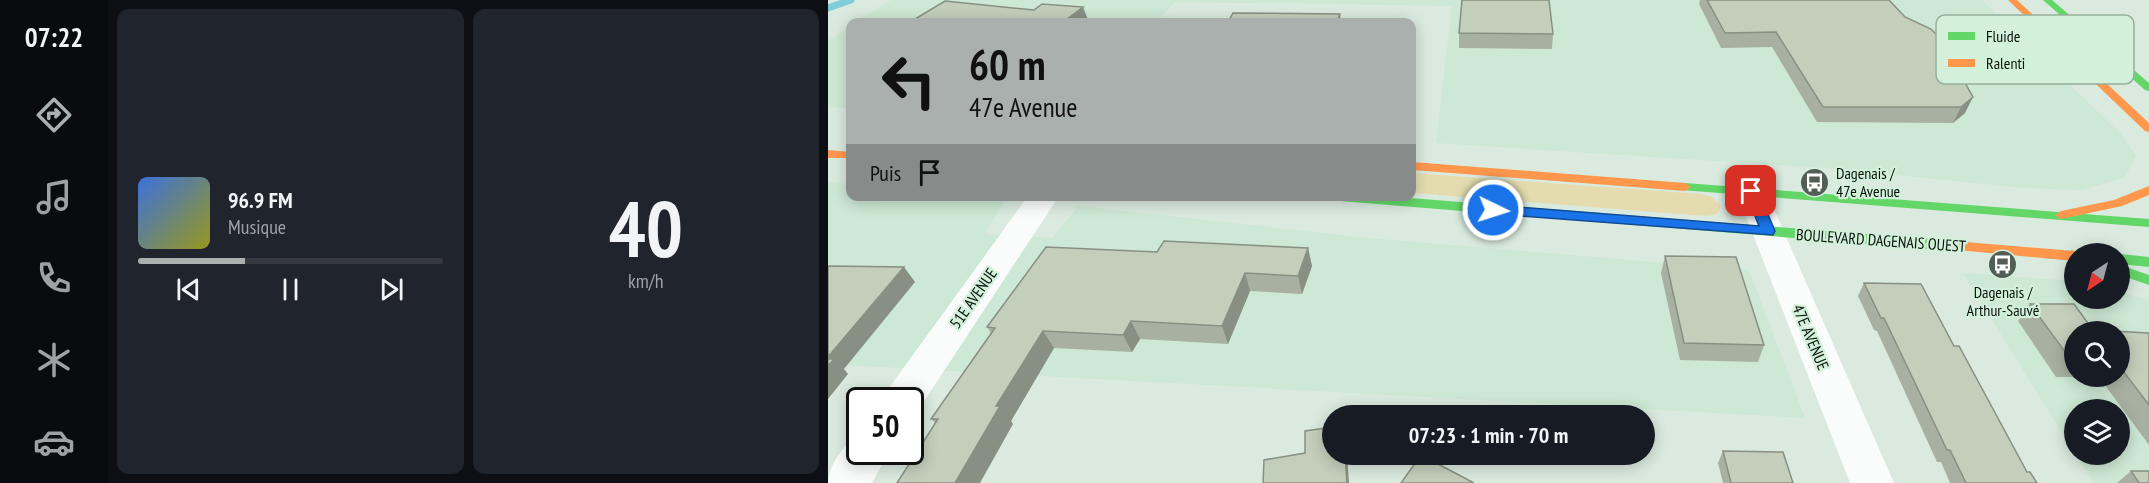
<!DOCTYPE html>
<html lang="fr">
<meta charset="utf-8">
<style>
body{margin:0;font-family:"PT Sans Narrow",sans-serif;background:#20242c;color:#f1f3f6;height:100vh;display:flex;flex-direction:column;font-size:22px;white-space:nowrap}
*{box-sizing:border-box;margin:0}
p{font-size:20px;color:#9ea1a6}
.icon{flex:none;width:33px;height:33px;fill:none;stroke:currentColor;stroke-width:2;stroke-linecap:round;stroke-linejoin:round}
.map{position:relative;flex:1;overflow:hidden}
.details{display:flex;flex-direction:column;gap:9px;padding:9px;background:#0d0f14;width:720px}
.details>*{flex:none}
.guide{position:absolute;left:18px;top:18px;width:570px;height:183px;border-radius:12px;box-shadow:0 3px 15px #0003;background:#a9b0ae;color:#111;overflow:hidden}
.needle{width:39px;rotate:216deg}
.buttons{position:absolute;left:1236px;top:243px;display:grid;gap:12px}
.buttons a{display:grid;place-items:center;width:66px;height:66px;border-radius:50%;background:#171b24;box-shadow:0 3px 15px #0003;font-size:30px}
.speed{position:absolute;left:18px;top:387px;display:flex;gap:12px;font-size:30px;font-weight:700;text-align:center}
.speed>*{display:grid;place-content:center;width:78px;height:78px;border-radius:50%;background:#171b24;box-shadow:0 3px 15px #0003;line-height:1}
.speed .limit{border:3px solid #111;border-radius:9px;background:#fff;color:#111}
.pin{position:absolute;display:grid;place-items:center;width:51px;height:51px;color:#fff;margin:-26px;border-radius:12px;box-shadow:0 3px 9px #0006}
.me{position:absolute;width:66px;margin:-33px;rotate:94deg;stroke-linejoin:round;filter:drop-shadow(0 0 4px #0008)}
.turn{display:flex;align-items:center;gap:21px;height:126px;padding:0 24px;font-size:27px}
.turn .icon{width:78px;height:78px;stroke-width:2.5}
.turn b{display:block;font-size:42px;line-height:51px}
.then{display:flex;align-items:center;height:57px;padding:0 24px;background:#0003;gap:12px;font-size:22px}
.details .card{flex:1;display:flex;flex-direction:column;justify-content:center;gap:9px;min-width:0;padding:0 21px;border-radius:12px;background:#20242c}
.details .dial{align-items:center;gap:0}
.dial b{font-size:78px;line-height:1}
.song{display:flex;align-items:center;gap:18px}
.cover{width:72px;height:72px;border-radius:9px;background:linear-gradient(135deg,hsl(220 70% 55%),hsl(60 70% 35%))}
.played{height:6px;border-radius:3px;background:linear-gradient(90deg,#a9b0ae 35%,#363941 35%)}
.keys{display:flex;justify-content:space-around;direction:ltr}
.details .tiles{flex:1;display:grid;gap:9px;grid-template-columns:repeat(2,1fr)}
.trip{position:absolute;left:494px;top:405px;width:333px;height:60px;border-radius:30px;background:#171b24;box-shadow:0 3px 15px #0003;font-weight:700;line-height:60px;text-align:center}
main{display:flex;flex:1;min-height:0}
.tab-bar{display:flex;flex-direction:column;width:108px;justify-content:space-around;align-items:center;background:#090b0e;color:#9ea1a6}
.tab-bar .icon{width:42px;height:42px}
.tab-bar .on{color:#a9b0ae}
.tab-bar b{font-size:27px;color:#f1f3f6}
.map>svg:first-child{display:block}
.built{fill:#cde8d4;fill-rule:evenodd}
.green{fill:#e4dcaf}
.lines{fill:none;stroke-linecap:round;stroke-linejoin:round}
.stream{stroke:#80cdda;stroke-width:7}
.street{fill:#f9fcfa;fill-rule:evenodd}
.fast{fill:#63d668;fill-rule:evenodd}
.slow{fill:#ff974d;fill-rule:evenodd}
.wall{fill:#a8b1a1;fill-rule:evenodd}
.shaded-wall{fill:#889083}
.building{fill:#c3cebb;stroke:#889083;stroke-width:1.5}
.route{fill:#1a73e8;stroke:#114b97;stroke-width:1.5}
.labels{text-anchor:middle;stroke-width:4.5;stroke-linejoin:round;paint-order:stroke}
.poi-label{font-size:16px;fill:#08120b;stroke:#d3f1da;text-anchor:start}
.street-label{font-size:16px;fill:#08120b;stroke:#d3f1da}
.key{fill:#d3f1da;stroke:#96ae9c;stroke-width:1.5}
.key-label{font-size:16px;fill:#08120b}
</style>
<main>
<nav class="tab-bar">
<b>07:22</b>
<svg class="icon on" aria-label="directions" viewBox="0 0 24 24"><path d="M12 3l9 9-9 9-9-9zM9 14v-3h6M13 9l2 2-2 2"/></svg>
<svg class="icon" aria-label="music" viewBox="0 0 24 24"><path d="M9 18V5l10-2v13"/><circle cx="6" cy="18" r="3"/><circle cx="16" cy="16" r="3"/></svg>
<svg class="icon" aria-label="phone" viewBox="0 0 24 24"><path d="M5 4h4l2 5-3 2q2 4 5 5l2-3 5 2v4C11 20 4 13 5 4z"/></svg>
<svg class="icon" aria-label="climate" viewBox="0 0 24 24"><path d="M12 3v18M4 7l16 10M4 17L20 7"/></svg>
<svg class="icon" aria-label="car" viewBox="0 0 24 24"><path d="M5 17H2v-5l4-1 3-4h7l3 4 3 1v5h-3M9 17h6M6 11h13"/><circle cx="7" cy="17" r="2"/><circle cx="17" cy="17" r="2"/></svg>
</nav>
<section class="details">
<div class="tiles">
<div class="card">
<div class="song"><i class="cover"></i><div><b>96.9 FM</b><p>Musique</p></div></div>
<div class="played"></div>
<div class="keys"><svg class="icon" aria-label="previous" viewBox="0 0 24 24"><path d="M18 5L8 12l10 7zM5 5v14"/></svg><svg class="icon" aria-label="pause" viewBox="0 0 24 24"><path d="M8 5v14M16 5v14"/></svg><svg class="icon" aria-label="next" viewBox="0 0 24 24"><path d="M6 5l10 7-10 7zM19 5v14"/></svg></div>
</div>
<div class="card dial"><b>40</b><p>km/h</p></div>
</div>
</section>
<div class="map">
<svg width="1321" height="483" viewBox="0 0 1321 483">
<rect width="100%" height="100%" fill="#daeade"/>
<!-- built -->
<g class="built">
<path d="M 63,0 L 1154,0 L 1293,134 L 1308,156 L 1297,177 L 1254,190 L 1196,188 L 998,168 L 608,143 L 624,6 L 347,2 L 328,22 L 28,22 Z"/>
<path d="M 22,26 L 22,108 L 0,107 L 0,41 Z"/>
<path d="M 0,182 L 22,184 L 22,196 L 153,196 L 177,199 L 157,234 L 224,238 L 251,206 L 540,238 L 921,270 L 977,418 L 0,364 Z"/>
<path d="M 1135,273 L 1246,281 L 1246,298 L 1292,298 L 1292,292 L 1321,300 L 1321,483 L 1266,483 L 1248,455 L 1292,454 L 1292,410 L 1246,410 L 1246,452 ZM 1246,332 L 1292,332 L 1292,376 L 1246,376 Z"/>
</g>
<!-- green -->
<path class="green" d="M 584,173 L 873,194 L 884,197 L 892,205 L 892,210 L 887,215 L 877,216 L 584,193 Z"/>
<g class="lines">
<!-- stream -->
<path class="stream" d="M 0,8 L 23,0"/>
<!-- street -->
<g class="street">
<path d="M 923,181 L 934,184 L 938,191 L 1066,483 L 1022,483 L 908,191 L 912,184 Z"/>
<path d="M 200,196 L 231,196 L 89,412 L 82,414 L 82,400 L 55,400 L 61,388 Z"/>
<path d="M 32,436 L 32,452 L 61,452 L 44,483 L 0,483 C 0,467 16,442 32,436 Z"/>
</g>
<!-- fast -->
<g class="fast">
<path d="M 1215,0 L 1224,0 L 1321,83 L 1321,91 L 1317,90 Z"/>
<path d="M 857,183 L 1321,219 L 1321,227 L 853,190 L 851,187 L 853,184 Z"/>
<path d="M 494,196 L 557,196 L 1113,240 L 1120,245 L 1113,250 L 500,200 Z"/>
<path d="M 1244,250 L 1251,254 L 1246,254 L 1246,261 L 1239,258 L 1237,255 Z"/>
<path d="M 1292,254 L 1321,257 L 1321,267 L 1292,264 Z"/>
<path d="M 1292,265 L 1321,275 L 1321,285 L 1292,275 Z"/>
</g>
<!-- slow -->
<g class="slow">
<path d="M 1180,0 L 1189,0 L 1321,123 L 1321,132 L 1317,131 Z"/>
<path d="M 0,150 L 22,152 L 22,158 L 0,158 Z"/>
<path d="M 584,162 L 857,183 L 863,187 L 857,191 L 584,170 Z"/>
<path d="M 1321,186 L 1321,195 L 1294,206 L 1233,219 L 1227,215 L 1233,211 L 1286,200 Z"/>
<path d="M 1113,240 L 1246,251 L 1251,254 L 1246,254 L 1246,261 L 1108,248 L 1106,245 Z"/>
</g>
</g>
<!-- wall -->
<g class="wall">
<path d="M 872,0 L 1061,0 L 1137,113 L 1125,123 L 989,122 L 944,47 L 893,48 L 871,4 Z"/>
<path d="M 631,33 L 725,34 L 724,49 L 631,48 Z"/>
<path d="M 480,248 L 484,266 L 474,294 L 422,291 L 400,344 L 312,339 L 304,352 L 226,348 L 183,421 L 185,424 L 107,423 L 103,419 L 163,333 L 159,327 Z"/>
<path d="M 837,256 L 936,345 L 930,362 L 852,360 L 833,273 Z"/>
<path d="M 1036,283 L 1126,346 L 1199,472 L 1209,483 L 1122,483 L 1113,462 L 1109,462 L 1049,331 L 1046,330 L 1030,296 Z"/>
<path d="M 1202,304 L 1265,330 L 1321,333 L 1321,445 L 1271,377 L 1228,377 L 1190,321 ZM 1246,332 L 1292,332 L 1292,376 L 1246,376 Z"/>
<path d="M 895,451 L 965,483 L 895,483 L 890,463 Z"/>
<path d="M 1303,471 L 1321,483 L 1289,483 Z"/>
</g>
<!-- shaded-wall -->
<g class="shaded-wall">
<path d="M 255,7 L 261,22 L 235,22 Z"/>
<path d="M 512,14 L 513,22 L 509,22 Z"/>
<path d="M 1145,97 L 1137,113 L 1125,123 L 1133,107 Z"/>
<path d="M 480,248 L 484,266 L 474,294 L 470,276 Z"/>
<path d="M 76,267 L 87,282 L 16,369 L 20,374 L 0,399 L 0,357 Z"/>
<path d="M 417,273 L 422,291 L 400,344 L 394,326 Z"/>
<path d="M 303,321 L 312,339 L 304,352 L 295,335 Z"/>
<path d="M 215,331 L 226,348 L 183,421 L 185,424 L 152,483 L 127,483 L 168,406 Z"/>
<path d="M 517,454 L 519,454 L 521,483 L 519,483 Z"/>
</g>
<!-- building -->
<g class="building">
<path d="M 634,0 L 721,0 L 725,34 L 631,33 Z"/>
<path d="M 879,0 L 1061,0 L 1077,17 L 1103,29 L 1116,42 L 1137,66 L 1136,81 L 1145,97 L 1133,107 L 995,107 L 948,32 L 897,33 Z"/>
<path d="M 117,1 L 206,10 L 214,4 L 255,7 L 235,22 L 82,22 Z"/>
<path d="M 405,13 L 512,14 L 509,22 L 400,22 Z"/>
<path d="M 336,241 L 480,248 L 470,276 L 417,273 L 394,326 L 303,321 L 295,335 L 215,331 L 168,406 L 172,406 L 127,483 L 69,483 L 110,419 L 103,419 L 167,328 L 159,327 L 218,247 L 329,252 Z"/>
<path d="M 837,256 L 908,257 L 936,345 L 856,343 Z"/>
<path d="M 0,266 L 76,267 L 0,357 Z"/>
<path d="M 1036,283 L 1093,284 L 1126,346 L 1131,346 L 1199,472 L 1202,472 L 1209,483 L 1138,483 L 1122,450 L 1119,450 L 1056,318 L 1053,318 Z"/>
<path d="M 1202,304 L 1246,304 L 1265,330 L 1321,333 L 1321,405 L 1292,367 L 1292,332 L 1246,332 L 1246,360 L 1243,360 Z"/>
<path d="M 0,359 L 6,359 L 0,366 Z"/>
<path d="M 504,427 L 504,454 L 517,454 L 519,483 L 435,483 L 436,460 L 477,453 L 477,431 Z"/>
<path d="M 895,451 L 955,452 L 965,483 L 903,483 Z"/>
<path d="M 593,455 L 646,483 L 573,483 Z"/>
<path d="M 1303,471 L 1321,471 L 1321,483 L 1311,483 Z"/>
</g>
<!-- route -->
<path class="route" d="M 923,187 L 930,191 L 947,231 L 945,235 L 665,214 L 658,210 L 665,205 L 931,226 L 917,191 Z"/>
<!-- icons -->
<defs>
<symbol id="bus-disc" viewBox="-11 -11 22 22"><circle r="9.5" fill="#525e55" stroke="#d3f1da"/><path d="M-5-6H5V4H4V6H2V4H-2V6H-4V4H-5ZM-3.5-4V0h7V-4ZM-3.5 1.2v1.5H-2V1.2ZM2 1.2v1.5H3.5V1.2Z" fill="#fff"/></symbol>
</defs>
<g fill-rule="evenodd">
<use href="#bus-disc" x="970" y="166" width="33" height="33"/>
<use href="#bus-disc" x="1158" y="248" width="33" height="33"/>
</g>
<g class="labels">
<!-- poi labels -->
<g class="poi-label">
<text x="1008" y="179">Dagenais /<tspan x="1008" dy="18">47e Avenue</tspan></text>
<text x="1175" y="298" text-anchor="middle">Dagenais /<tspan x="1175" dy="18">Arthur-Sauvé</tspan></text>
</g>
<!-- street labels -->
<g class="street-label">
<text transform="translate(1053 240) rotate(4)" y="6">BOULEVARD DAGENAIS OUEST</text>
<text transform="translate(145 298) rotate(-55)" y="6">51E AVENUE</text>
<text transform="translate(983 337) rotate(67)" y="6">47E AVENUE</text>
</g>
</g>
<!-- legend -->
<rect x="1108" y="15" width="198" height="69" rx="9" class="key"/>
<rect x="1120" y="32" width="27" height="8" fill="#63d668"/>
<rect x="1120" y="59" width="27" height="8" fill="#ff974d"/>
<g class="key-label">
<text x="1158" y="42">Fluide</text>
<text x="1158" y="69">Ralenti</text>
</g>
</svg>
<div class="buttons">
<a><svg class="needle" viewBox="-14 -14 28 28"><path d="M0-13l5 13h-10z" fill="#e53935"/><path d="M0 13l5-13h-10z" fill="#9ea1a6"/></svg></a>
<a><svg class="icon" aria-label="search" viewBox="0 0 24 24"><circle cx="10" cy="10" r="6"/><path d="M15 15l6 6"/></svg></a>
<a><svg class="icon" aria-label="layers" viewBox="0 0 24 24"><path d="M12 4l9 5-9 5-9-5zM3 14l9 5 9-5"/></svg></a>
</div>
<div class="speed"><div class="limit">50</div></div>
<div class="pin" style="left:923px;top:191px;background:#d93025"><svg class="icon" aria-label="arrive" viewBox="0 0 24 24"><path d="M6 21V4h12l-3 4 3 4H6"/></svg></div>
<svg class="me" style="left:665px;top:210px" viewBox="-20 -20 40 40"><circle r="17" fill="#1a73e8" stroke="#fff" stroke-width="3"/><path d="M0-11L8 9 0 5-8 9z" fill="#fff"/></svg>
<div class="trip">07:23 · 1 min · 70 m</div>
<div class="guide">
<div class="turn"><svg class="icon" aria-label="left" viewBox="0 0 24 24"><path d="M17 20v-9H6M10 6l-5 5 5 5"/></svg><div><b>60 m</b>47e Avenue</div></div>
<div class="then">Puis<svg class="icon" aria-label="arrive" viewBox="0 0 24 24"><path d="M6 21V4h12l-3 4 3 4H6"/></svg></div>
</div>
</div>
</main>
